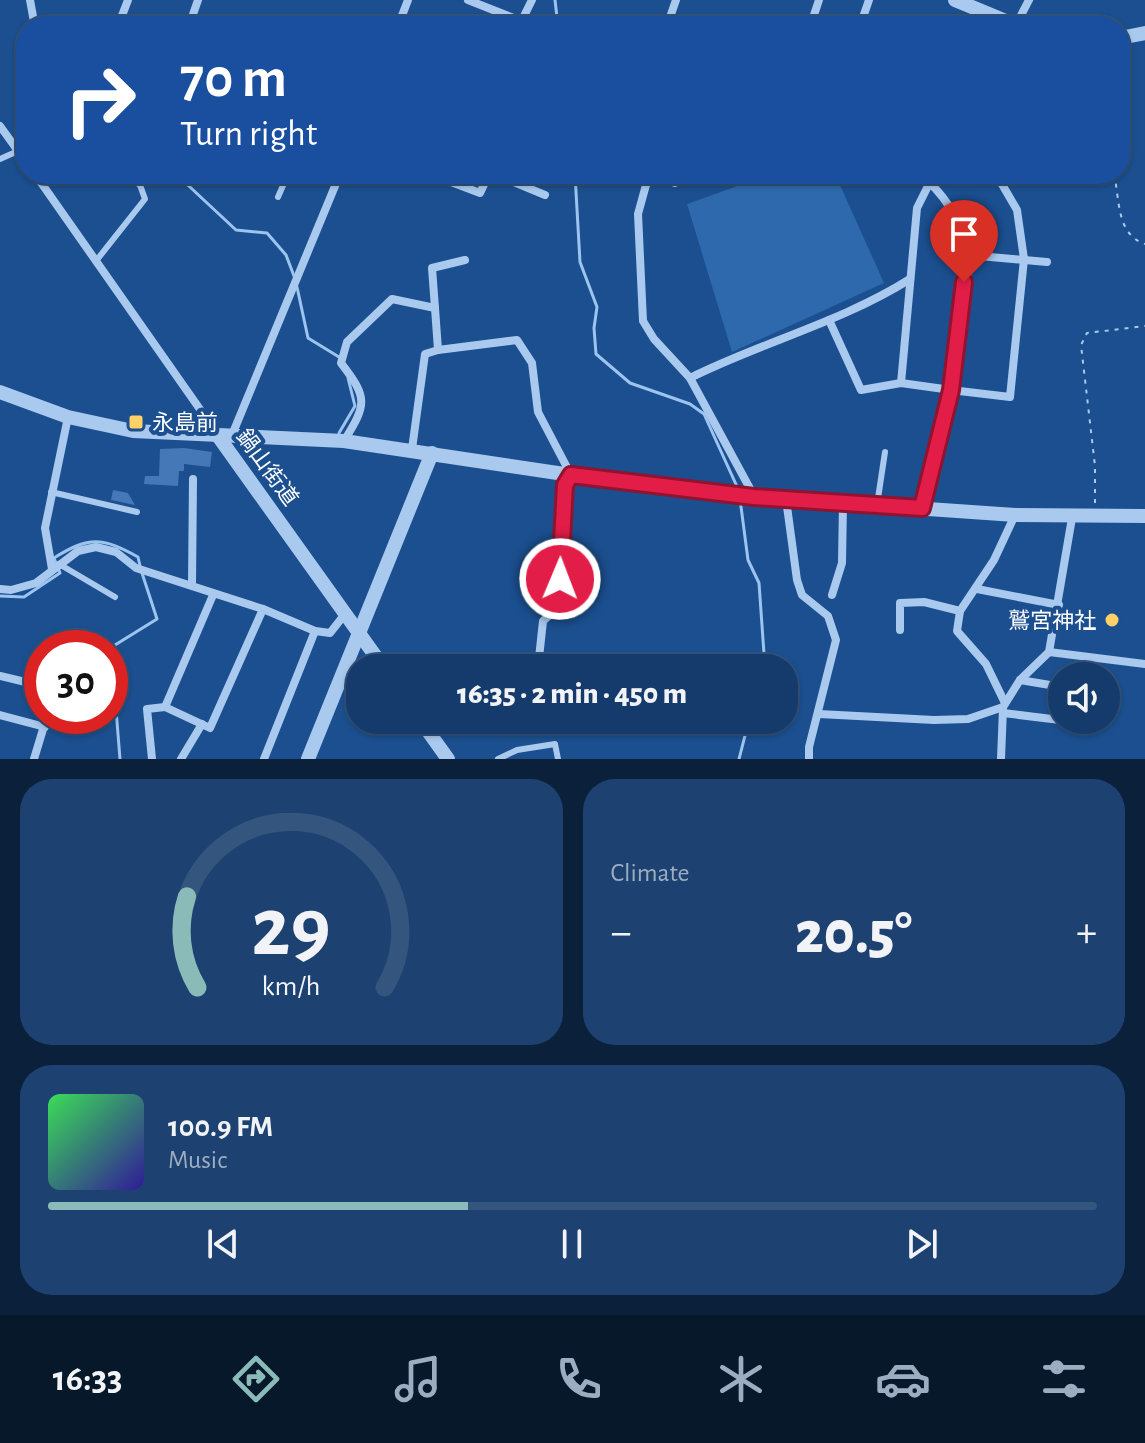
<!DOCTYPE html>
<meta charset="utf-8">
<style>
body{margin:0;font-family:"Alegreya Sans","Noto Sans JP",sans-serif;background:#1d4271;color:#f1f3f6;height:100vh;display:flex;flex-direction:column;font-size:30px;white-space:nowrap}
*{box-sizing:border-box;margin:0}
p{font-size:26px;color:#9dadc1}
.icon{flex:none;width:44px;height:44px;fill:none;stroke:currentColor;stroke-width:2;stroke-linecap:round;stroke-linejoin:round}
.map{position:relative;height:759px;overflow:hidden}
.details{display:flex;flex-direction:column;gap:20px;padding:20px;background:#0b203b;flex:1}
.details>*{flex:none}
.guide{position:absolute;left:16px;top:16px;width:1114px;height:168px;border-radius:32px;box-shadow:0 2px 6px #0004,0 0 0 2px #33557e;background:#1a4fa0;color:#fff;overflow:hidden}
.controls{position:absolute;left:1048px;top:662px;display:grid;gap:16px}
.controls a{display:grid;place-items:center;width:72px;height:72px;border-radius:50%;background:#143b6b;box-shadow:0 2px 6px #0004,0 0 0 2px #33557e;font-size:40px}
.speed{position:absolute;left:24px;top:630px;display:flex;gap:16px;font-size:40px;font-weight:700;text-align:center}
.speed>*{display:grid;place-content:center;width:104px;height:104px;border-radius:50%;background:#143b6b;box-shadow:0 2px 6px #0004,0 0 0 2px #33557e;line-height:1}
.speed .limit{border:12px solid #d22;background:#fff;color:#111}
.pin{position:absolute;display:grid;place-items:center;width:68px;height:68px;color:#fff;margin:-82px -34px;border-radius:50% 50% 50% 0;rotate:-45deg;box-shadow:0 0 8px #0007}
.pin .icon{rotate:45deg}
.me{position:absolute;width:88px;margin:-44px;rotate:1deg;stroke-linejoin:round;filter:drop-shadow(0 0 6px #0008)}
.turn{display:flex;align-items:center;gap:28px;height:168px;padding:0 32px;font-size:36px}
.turn .icon{width:104px;height:104px;stroke-width:2.5}
.turn b{display:block;font-size:56px;line-height:68px}
.big{font-size:60px;font-weight:800;line-height:1.1}
.details .card{flex:1;display:flex;flex-direction:column;justify-content:center;gap:12px;min-width:0;padding:0 28px;border-radius:32px;background:#1d4271}
.details .dial{align-items:center;gap:0}
.dial svg{height:208px;overflow:visible;fill:none;stroke:#33557e;stroke-width:7;stroke-linecap:round;text-anchor:middle}
.dial text{fill:#f1f3f6;stroke:none}
.song{display:flex;align-items:center;gap:24px}
.cover{width:96px;height:96px;border-radius:12px;background:linear-gradient(135deg,hsl(130 70% 55%),hsl(250 70% 35%))}
.played{height:8px;border-radius:4px;background:linear-gradient(90deg,#8bbbb9 40%,#33557e 40%)}
.keys{display:flex;justify-content:space-around;direction:ltr}
.heat{display:flex;justify-content:space-between;align-items:center;font-size:44px;direction:ltr}
.details .tiles{flex:1;display:grid;gap:20px;grid-template-columns:1fr 1fr}
.card:last-child{grid-column:span 2}
.trip{position:absolute;left:346px;top:654px;width:452px;height:80px;border-radius:32px;background:#143b6b;box-shadow:0 2px 6px #0004,0 0 0 2px #33557e;font-weight:800;line-height:80px;text-align:center}
.dock{display:flex;height:128px;justify-content:space-around;align-items:center;background:#08182b;color:#9dadc1}
.dock .icon{width:56px;height:56px}
.dock .selected{color:#8bbbb9}
.dock b{font-size:36px;color:#f1f3f6}
.map>svg:first-child{display:block}
.green{fill:#2e69ad}
.lines{fill:none;stroke-linecap:round;stroke-linejoin:round}
.stream{stroke:#9cc4f0;stroke-width:3}
.building{fill:#4478b7}
.path{stroke:#a9c9ee;stroke-width:2;stroke-dasharray:4 6;stroke-linecap:butt}
.service{stroke:#a9c9ee;stroke-width:6}
.minor{stroke:#a9c9ee;stroke-width:8}
.tertiary{stroke:#a9c9ee;stroke-width:14}
.route-casing{stroke:#92132f;stroke-width:20}
.route{stroke:#e11d48;stroke-width:14}
.poi-dot{fill:#ffd166;stroke:#1b4f8f;stroke-width:3}
.labels{text-anchor:middle;stroke-width:8;stroke-linejoin:round;paint-order:stroke}
.poi-label{font-size:22px;fill:#fff;stroke:#1b4f8f;text-anchor:start}
.street-label{font-size:22px;fill:#fff;stroke:#1b4f8f}
</style>
<div class="map">
<svg width="1145" height="759" viewBox="0 0 1145 759">
<rect width="100%" height="100%" fill="#1b4f8f"/>
<!-- green -->
<path class="green" d="M 771,174 L 835,174 L 884,283 L 732,352 L 687,204 Z"/>
<g class="lines">
<!-- stream -->
<g class="stream">
<path d="M 555,0 L 558,26"/>
<path d="M 176,174 L 236,230 L 267,233 L 286,255 L 294,276"/>
<path d="M 575,174 L 580,262 L 597,307 L 594,328 L 596,354 L 630,383 L 690,404 L 704,414 L 739,491"/>
<path d="M 297,287 L 308,338 L 339,357"/>
<path d="M 339,433 L 355,406 L 348,378"/>
<path d="M 740,499 L 748,560 L 759,583 L 765,668"/>
<path d="M 0,596 L 24,597 L 60,573 L 54,558 C 89,536 102,537 138,557 L 140,566"/>
<path d="M 120,759 L 112,659 L 115,645 L 157,619 L 142,573"/>
<path d="M 739,759 L 749,720"/>
</g>
</g>
<!-- building -->
<g class="building">
<path d="M 184,448 L 212,452 L 210,467 L 184,464 L 184,471 L 179,471 L 178,486 L 144,484 L 145,476 L 159,476 L 160,449 Z"/>
<path d="M 113,490 L 128,493 L 135,505 L 111,500 Z"/>
</g>
<g class="lines">
<!-- path -->
<g class="path">
<path d="M 1114,174 C 1120,200 1116,234 1145,244"/>
<path d="M 1095,503 L 1095,466 L 1081,345 L 1087,333 L 1145,326"/>
</g>
<!-- service -->
<g class="service">
<path d="M 0,159 L 18,151"/>
<path d="M 218,182 L 221,174"/>
<path d="M 278,197 L 288,174"/>
<path d="M 96,261 L 145,199 L 140,185 L 121,174"/>
<path d="M 51,492 L 137,512"/>
<path d="M 877,505 L 885,452"/>
<path d="M 59,564 L 115,597"/>
<path d="M 63,716 L 87,725"/>
<path d="M 498,759 L 517,750 L 555,744 L 558,759"/>
</g>
<!-- minor -->
<g class="minor">
<path d="M 30,0 L 34,22 L 39,26"/>
<path d="M 468,0 L 521,21"/>
<path d="M 812,21 L 819,0"/>
<path d="M 520,24 L 532,0"/>
<path d="M 1016,25 L 1029,0"/>
<path d="M 118,26 L 128,0"/>
<path d="M 189,26 L 198,0"/>
<path d="M 398,26 L 408,0"/>
<path d="M 667,26 L 676,0"/>
<path d="M 860,26 L 869,0"/>
<path d="M 981,26 L 986,13"/>
<path d="M 0,126 L 26,162"/>
<path d="M 35,174 L 218,435"/>
<path d="M 430,174 L 480,193 L 489,174"/>
<path d="M 494,174 L 545,195"/>
<path d="M 649,174 L 638,214 L 643,321 L 654,339 L 690,378 L 754,496"/>
<path d="M 649,174 L 675,183 L 678,174"/>
<path d="M 917,174 C 942,188 966,227 968,256 C 969,291 956,353 951,390 L 1010,397 L 1024,259 L 1017,210 L 996,174"/>
<path d="M 968,255 L 1047,262"/>
<path d="M 435,308 L 432,268 L 465,260"/>
<path d="M 829,320 L 861,390 L 901,383 L 951,390 L 922,508"/>
<path d="M 690,378 C 762,342 842,322 910,279"/>
<path d="M 901,383 L 917,208 L 929,184"/>
<path d="M 232,435 L 340,174"/>
<path d="M 344,441 C 367,404 368,398 341,363 L 347,342 L 392,299 L 435,308 L 438,350 L 517,340 L 532,363 L 538,412 L 571,475 L 565,485 L 560,606 L 543,621 L 538,667 L 510,668"/>
<path d="M 412,449 L 425,354 L 438,350"/>
<path d="M 786,499 L 797,580 L 802,595 L 828,616 L 836,640 L 809,747 L 809,759"/>
<path d="M 52,569 L 45,528 L 68,417"/>
<path d="M 192,585 L 193,479"/>
<path d="M 0,589 L 11,590 L 36,583 L 78,551 L 96,547 L 116,552 L 136,568 L 263,609"/>
<path d="M 977,589 L 1059,605"/>
<path d="M 213,595 L 165,707 L 210,728 L 263,609 L 315,631 L 330,633 L 345,614"/>
<path d="M 832,595 L 842,563 L 843,503"/>
<path d="M 900,630 L 900,603 L 924,602 L 960,611"/>
<path d="M 1049,652 L 1145,664"/>
<path d="M 0,676 L 42,686"/>
<path d="M 1020,680 L 1062,687"/>
<path d="M 1004,701 L 986,664 L 957,631 L 960,611 L 994,560 L 1015,515"/>
<path d="M 1003,713 L 1060,720 L 1062,711"/>
<path d="M 819,714 L 934,720 L 968,719 L 1003,707 L 1020,680 L 1049,652 L 1072,518"/>
<path d="M 0,715 L 45,727"/>
<path d="M 34,759 L 47,716"/>
<path d="M 152,759 L 147,709 L 165,707"/>
<path d="M 181,759 L 202,724"/>
<path d="M 264,759 L 315,631"/>
<path d="M 1001,759 L 1003,708"/>
</g>
<!-- tertiary -->
<g class="tertiary">
<path d="M 955,0 L 1018,26"/>
<path d="M 1120,38 L 1145,33"/>
<path d="M 0,392 L 68,417 L 133,431 L 344,441 L 571,475 L 754,497 L 1015,515 L 1145,516"/>
<path d="M 218,436 L 384,668"/>
<path d="M 420,720 L 448,759"/>
<path d="M 308,759 L 432,453"/>
</g>
</g>
<g class="lines">
<defs>
<path id="route" d="M 560,579 L 565,485 L 571,475 L 754,497 L 922,508 L 951,390 L 964,282"/>
</defs>
<!-- route casing -->
<use href="#route" class="route-casing"/>
<!-- route -->
<use href="#route" class="route"/>
</g>
<!-- markers -->
<g class="poi-dot">
<rect x="128" y="414" width="16" height="16" rx="4"/>
<circle cx="1112" cy="620" r="8"/>
</g>
<g class="labels">
<!-- poi labels -->
<g class="poi-label">
<text x="152" y="430">永島前</text>
<text x="1096" y="628" text-anchor="end">鷲宮神社</text>
</g>
<!-- street labels -->
<g class="street-label">
<text transform="translate(268 467) rotate(54)" y="8">鍋山街道</text>
</g>
</g>
</svg>
<div class="controls">
<a><svg class="icon" aria-label="sound" viewBox="0 0 24 24"><path d="M4 9h4l5-4v14l-5-4H4zM17 9q2 3 0 6"/></svg></a>
</div>
<div class="speed"><div class="limit">30</div></div>
<div class="pin" style="left:964px;top:282px;background:#d93025"><svg class="icon" aria-label="arrive" viewBox="0 0 24 24"><path d="M6 21V4h12l-3 4 3 4H6"/></svg></div>
<svg class="me" style="left:560px;top:579px" viewBox="-20 -20 40 40"><circle r="17" fill="#e11d48" stroke="#fff" stroke-width="3"/><path d="M0-11L8 9 0 5-8 9z" fill="#fff"/></svg>
<div class="trip">16:35 · 2 min · 450 m</div>
<div class="guide">
<div class="turn"><svg class="icon" aria-label="right" viewBox="0 0 24 24"><path d="M7 20v-9h11M14 6l5 5-5 5"/></svg><div><b>70 m</b>Turn right</div></div>
</div>
</div>
<section class="details">
<div class="tiles">
<div class="card dial"><svg viewBox="0 0 100 80">
<path d="M14 69A42 42 0 1 1 86 69"/>
<path d="M14 69A42 42 0 0 1 10 34" stroke="#8bbbb9"/>
<text x="50" y="56" font-size="32" font-weight="700">29</text>
<text x="50" y="72" font-size="11">km/h</text>
</svg></div>
<div class="card"><p>Climate</p>
<div class="heat"><a>−</a><b class="big">20.5°</b><a>+</a></div>
</div>
<div class="card">
<div class="song"><i class="cover"></i><div><b>100.9 FM</b><p>Music</p></div></div>
<div class="played"></div>
<div class="keys"><svg class="icon" aria-label="previous" viewBox="0 0 24 24"><path d="M18 5L8 12l10 7zM5 5v14"/></svg><svg class="icon" aria-label="pause" viewBox="0 0 24 24"><path d="M8 5v14M16 5v14"/></svg><svg class="icon" aria-label="next" viewBox="0 0 24 24"><path d="M6 5l10 7-10 7zM19 5v14"/></svg></div>
</div>
</div>
</section>
<nav class="dock">
<b>16:33</b>
<svg class="icon selected" aria-label="directions" viewBox="0 0 24 24"><path d="M12 3l9 9-9 9-9-9zM9 14v-3h6M13 9l2 2-2 2"/></svg>
<svg class="icon" aria-label="music" viewBox="0 0 24 24"><path d="M9 18V5l10-2v13"/><circle cx="6" cy="18" r="3"/><circle cx="16" cy="16" r="3"/></svg>
<svg class="icon" aria-label="phone" viewBox="0 0 24 24"><path d="M5 4h4l2 5-3 2q2 4 5 5l2-3 5 2v4C11 20 4 13 5 4z"/></svg>
<svg class="icon" aria-label="climate" viewBox="0 0 24 24"><path d="M12 3v18M4 7l16 10M4 17L20 7"/></svg>
<svg class="icon" aria-label="car" viewBox="0 0 24 24"><path d="M5 17H2v-5l4-1 3-4h7l3 4 3 1v5h-3M9 17h6M6 11h13"/><circle cx="7" cy="17" r="2"/><circle cx="17" cy="17" r="2"/></svg>
<svg class="icon" aria-label="filters" viewBox="0 0 24 24"><path d="M4 7h16M4 17h16"/><circle cx="9" cy="7" r="2"/><circle cx="15" cy="17" r="2"/></svg>
</nav>
